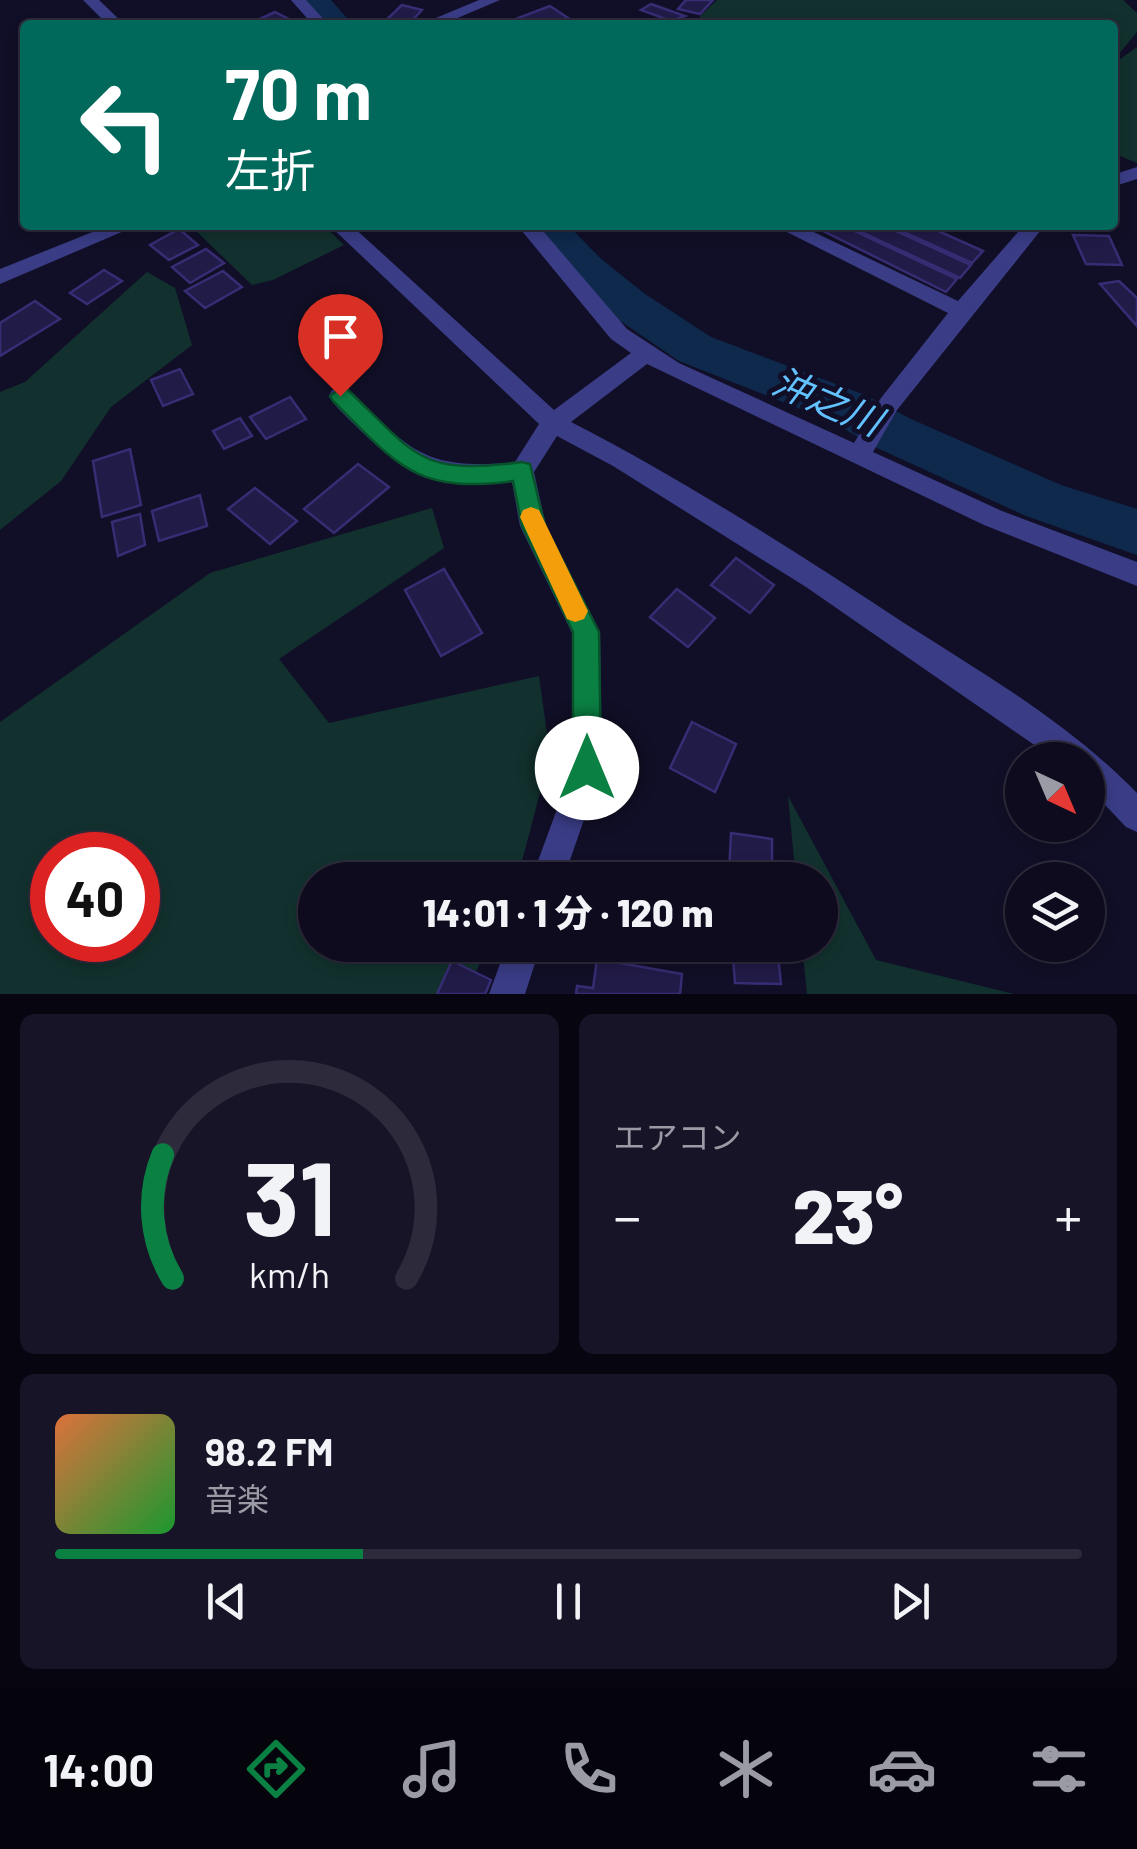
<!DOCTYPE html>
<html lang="ja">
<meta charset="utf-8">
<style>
body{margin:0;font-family:Barlow,"Noto Sans JP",sans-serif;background:#161426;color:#f1f3f6;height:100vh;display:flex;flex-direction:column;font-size:38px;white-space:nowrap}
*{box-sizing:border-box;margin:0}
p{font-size:32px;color:#9a9ba4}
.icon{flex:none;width:55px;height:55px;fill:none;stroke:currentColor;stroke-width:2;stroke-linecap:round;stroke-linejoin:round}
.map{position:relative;height:994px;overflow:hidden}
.sheet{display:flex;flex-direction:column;gap:20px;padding:20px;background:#070610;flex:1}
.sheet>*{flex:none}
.banner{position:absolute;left:20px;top:20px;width:1098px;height:210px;border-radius:10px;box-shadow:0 5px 15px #0003,0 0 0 2px #2d2b3b;background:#00695c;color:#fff;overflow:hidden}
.needle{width:65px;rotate:136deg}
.fabs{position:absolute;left:1005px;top:742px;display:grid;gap:20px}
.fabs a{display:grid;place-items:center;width:100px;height:100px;border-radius:50%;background:#0d0b1d;box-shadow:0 5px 15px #0003,0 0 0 2px #2d2b3b;font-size:50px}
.speed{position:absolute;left:30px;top:832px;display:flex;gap:20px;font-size:50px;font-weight:700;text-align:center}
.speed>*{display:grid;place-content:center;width:130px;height:130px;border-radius:50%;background:#0d0b1d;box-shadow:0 5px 15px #0003,0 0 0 2px #2d2b3b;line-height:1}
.speed .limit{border:15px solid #d22;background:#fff;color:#111}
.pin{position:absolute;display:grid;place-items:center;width:85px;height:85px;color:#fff;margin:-102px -42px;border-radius:50% 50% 50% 0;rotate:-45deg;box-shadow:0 0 10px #0007}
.pin .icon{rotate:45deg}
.me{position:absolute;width:110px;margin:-55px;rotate:0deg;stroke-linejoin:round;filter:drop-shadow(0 0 8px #0008)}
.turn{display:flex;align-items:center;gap:35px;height:210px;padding:0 40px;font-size:45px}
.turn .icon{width:130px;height:130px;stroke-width:2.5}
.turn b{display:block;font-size:70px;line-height:85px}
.big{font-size:75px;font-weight:800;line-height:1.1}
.sheet .tile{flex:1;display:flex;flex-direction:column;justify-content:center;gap:15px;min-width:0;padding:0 35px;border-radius:15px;background:#161426}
.sheet .dial{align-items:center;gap:0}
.dial svg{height:260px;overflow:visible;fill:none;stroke:#2d2b3b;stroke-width:7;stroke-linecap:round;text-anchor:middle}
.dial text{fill:#f1f3f6;stroke:none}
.song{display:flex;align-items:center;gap:30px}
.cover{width:120px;height:120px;border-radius:15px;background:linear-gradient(135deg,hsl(20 70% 55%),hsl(130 70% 35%))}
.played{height:10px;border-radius:5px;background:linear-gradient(90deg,#0b8043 30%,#2d2b3b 30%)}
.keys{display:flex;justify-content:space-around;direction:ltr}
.heat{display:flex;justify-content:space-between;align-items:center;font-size:55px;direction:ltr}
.sheet .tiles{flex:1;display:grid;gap:20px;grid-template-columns:1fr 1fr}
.tile:last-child{grid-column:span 2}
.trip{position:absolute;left:298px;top:862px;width:540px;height:100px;border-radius:50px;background:#0d0b1d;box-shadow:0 5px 15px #0003,0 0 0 2px #2d2b3b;font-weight:800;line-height:100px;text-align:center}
.menu{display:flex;height:160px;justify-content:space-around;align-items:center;background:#05040c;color:#9a9ba4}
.menu .icon{width:70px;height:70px}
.menu .current{color:#0b8043}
.menu b{font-size:45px;color:#f1f3f6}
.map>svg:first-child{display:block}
.green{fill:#12312e;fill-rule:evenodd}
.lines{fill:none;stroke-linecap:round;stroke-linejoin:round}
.river{fill:#0e294c;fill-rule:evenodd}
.building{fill:#211b48;stroke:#362d74;stroke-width:2.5}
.minor{fill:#3a3c86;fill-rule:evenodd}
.route{fill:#0b8043;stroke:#07532c;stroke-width:2.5}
.slow{fill:#f59e0b}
.labels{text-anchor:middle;stroke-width:10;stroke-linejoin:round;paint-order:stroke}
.water-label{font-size:38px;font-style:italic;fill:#62c1ff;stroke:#110f27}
</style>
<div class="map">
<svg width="1137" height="994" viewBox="0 0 1137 994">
<rect width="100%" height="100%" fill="#110f27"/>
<!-- green -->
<g class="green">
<path d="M 717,0 L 1123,0 L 1137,13 L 1137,32 L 1113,61 L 1112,25 L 701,25 L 700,16 Z"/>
<path d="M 1137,47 L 1137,163 L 1113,153 L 1112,65 Z"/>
<path d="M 190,225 L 323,225 L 344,245 L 273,280 L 252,285 Z"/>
<path d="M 147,272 L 175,288 L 192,345 L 111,407 L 61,481 L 0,530 L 0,392 L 25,382 Z"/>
<path d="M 432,508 L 444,548 L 279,659 L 329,723 L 539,676 L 550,755 L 517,880 L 315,880 L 315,945 L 489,945 L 465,994 L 0,994 L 0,722 L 210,573 ZM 52,855 L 138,855 L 138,940 L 52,940 Z"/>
<path d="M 788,796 L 876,960 L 1014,994 L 807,994 L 802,945 L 820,945 L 820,880 L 796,880 Z"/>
</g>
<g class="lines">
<!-- river -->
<g class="river">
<path d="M 298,0 L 331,0 L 353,25 L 319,25 Z"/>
<path d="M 525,225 L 568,225 L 600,258 L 645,294 L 711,337 L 865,395 L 911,419 L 1061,485 L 1137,509 L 1137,555 L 1026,516 L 875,447 L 831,421 L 679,361 L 613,316 L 570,278 Z"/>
</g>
</g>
<!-- building -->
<g class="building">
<path d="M 686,0 L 713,0 L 700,14 L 678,9 Z"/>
<path d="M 651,4 L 685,16 L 671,21 L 641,10 Z"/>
<path d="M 402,5 L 422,10 L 408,25 L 384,22 Z"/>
<path d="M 550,6 L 568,18 L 550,25 L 528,25 L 518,18 Z"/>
<path d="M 275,12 L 289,19 L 277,25 L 247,25 Z"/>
<path d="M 811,225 L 842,225 L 957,279 L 946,292 Z"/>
<path d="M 846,225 L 883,225 L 971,265 L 960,278 Z"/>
<path d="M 888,225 L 925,225 L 983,251 L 972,263 Z"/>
<path d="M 179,229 L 198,245 L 169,260 L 150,245 Z"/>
<path d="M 1073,235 L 1109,236 L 1122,265 L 1086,264 Z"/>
<path d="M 206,249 L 224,263 L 190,283 L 172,267 Z"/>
<path d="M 104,270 L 122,281 L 87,304 L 70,293 Z"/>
<path d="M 223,271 L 242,287 L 205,308 L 185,291 Z"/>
<path d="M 1119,281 L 1137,298 L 1137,326 L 1100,284 Z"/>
<path d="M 35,301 L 60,319 L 0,356 L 0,323 Z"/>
<path d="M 180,369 L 193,394 L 163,406 L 151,380 Z"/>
<path d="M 290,397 L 306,419 L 266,439 L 250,417 Z"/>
<path d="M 240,418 L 252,436 L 224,449 L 213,431 Z"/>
<path d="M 130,449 L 141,505 L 102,517 L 93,461 Z"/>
<path d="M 358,464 L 389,487 L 334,533 L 304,509 Z"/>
<path d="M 255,488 L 297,521 L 270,544 L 228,509 Z"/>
<path d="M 200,495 L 207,526 L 159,541 L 152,511 Z"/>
<path d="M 140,514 L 145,545 L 118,556 L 112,522 Z"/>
<path d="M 736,558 L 774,585 L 750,613 L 711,585 Z"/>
<path d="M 444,569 L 482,633 L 441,656 L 405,590 Z"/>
<path d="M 677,589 L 715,618 L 688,647 L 650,617 Z"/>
<path d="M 692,722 L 736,744 L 715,792 L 670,768 Z"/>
<path d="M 731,833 L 772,839 L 772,880 L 729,874 Z"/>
<path d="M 732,945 L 777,945 L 781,984 L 735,983 Z"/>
<path d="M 597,959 L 682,974 L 680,994 L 576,994 L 577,986 L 593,988 Z"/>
<path d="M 452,961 L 491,980 L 485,994 L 437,994 Z"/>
</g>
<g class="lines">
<!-- minor -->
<g class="minor">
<path d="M 83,0 L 99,0 L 125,25 L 108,25 Z"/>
<path d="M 291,0 L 306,0 L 329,25 L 313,25 Z"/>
<path d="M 479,0 L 500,0 L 441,25 L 419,25 Z"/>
<path d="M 1137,167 L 1137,179 L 1112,187 L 1112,175 Z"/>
<path d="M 110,225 L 138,225 L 0,284 L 0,269 Z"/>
<path d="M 329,225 L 351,225 L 554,410 L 631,353 L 611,339 L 517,225 L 538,225 L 627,329 L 679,363 L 854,443 L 881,398 L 948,313 L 773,225 L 799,225 L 958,301 L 1024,225 L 1045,225 L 897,410 L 873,452 L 1002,511 L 1137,562 L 1137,586 L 984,525 L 647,364 L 571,422 C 686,481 796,552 904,623 C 986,675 1070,724 1137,793 L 1137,832 L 1126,827 L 1088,787 L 1088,760 L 1056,760 L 806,587 L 613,466 L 557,436 L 534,472 L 546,526 L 600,632 L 602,768 L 563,880 L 531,880 L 572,768 L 572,633 L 520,526 L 512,482 C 444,489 410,479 361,431 C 350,420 337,409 329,396 L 332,390 L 348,390 C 410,450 424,471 515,462 L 539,424 Z"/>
<path d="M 507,945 L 541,945 L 525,994 L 489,994 Z"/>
</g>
</g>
<!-- route -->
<path class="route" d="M 340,388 L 348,390 C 418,457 419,475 522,462 L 530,464 L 545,526 L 599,632 L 601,768 L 597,778 L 587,782 L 577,778 L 573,768 L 573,632 L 522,526 L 513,481 C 415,494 398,465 333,401 L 330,396 Z"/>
<!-- slow -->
<path class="slow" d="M 531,507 L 539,510 L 584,603 L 588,611 L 584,619 L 575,622 L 567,619 L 520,517 L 523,510 Z"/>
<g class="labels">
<!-- water labels -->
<g class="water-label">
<text transform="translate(827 402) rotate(23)" y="13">沖之川</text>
</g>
</g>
</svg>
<div class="fabs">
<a><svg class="needle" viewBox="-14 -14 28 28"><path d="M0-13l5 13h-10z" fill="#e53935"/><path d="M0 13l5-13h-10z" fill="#9a9ba4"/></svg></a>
<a><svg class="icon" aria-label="layers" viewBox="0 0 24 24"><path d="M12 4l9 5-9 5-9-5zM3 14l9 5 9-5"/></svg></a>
</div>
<div class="speed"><div class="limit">40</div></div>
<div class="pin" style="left:340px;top:396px;background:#d93025"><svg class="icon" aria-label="arrive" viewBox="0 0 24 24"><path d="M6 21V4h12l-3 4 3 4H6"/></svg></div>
<svg class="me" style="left:587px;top:768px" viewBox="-20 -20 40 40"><circle r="19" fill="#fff"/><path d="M0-13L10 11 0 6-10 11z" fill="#0b8043"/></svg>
<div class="trip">14:01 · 1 分 · 120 m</div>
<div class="banner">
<div class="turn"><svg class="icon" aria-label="left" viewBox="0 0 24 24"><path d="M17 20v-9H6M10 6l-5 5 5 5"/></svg><div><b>70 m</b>左折</div></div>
</div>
</div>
<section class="sheet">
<div class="tiles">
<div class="tile dial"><svg viewBox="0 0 100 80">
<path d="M14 69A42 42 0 1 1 86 69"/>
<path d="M14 69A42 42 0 0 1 11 31" stroke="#0b8043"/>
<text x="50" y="56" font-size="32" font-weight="700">31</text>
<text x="50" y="72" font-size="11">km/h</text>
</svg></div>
<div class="tile"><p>エアコン</p>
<div class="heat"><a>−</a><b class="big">23°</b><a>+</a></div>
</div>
<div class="tile">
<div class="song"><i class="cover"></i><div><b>98.2 FM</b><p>音楽</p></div></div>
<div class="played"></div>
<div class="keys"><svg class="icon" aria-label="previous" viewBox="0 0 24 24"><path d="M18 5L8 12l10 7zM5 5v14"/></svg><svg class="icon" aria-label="pause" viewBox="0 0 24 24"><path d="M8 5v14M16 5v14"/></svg><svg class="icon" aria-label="next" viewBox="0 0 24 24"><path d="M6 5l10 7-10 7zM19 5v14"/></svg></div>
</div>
</div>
</section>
<nav class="menu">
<b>14:00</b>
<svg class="icon current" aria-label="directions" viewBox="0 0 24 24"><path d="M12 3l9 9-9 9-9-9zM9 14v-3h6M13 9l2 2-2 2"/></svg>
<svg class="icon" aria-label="music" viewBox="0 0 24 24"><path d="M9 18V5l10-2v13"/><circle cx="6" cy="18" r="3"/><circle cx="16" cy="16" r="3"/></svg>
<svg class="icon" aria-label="phone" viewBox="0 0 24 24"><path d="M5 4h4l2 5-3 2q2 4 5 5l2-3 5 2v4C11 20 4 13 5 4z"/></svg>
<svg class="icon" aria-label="climate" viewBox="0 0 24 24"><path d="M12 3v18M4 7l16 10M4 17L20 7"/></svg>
<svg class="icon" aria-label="car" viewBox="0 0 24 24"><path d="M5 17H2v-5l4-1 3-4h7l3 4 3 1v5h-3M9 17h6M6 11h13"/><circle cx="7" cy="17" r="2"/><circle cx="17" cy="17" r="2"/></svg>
<svg class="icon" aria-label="filters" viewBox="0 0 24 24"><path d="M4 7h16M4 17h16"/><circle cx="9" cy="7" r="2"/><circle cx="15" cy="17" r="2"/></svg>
</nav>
